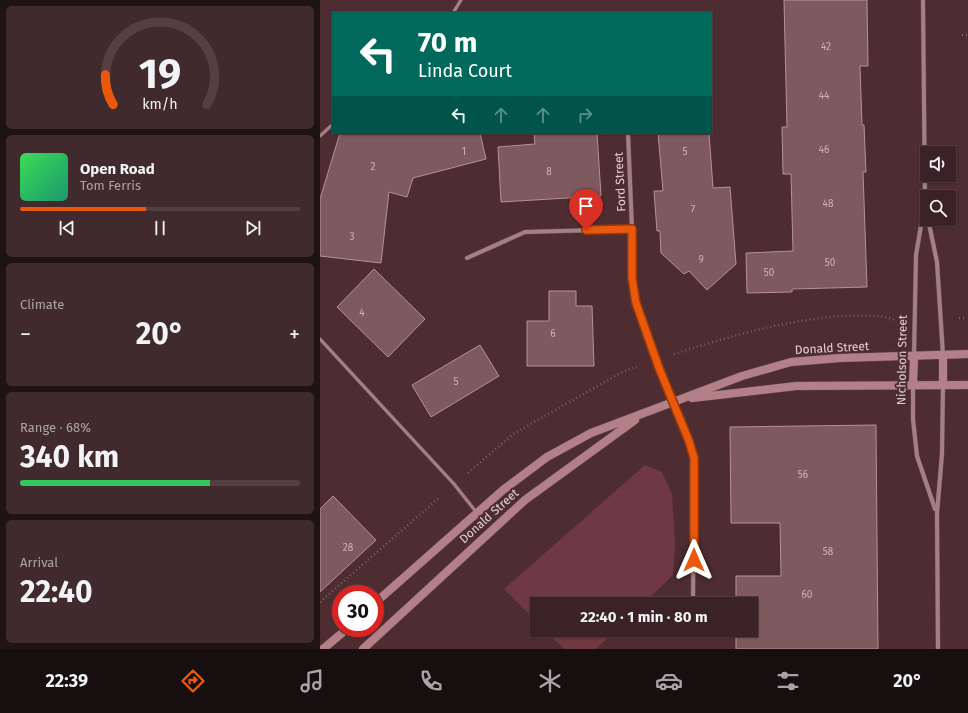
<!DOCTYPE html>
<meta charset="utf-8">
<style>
body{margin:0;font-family:"Fira Sans",sans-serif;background:#412a2e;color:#f1f3f6;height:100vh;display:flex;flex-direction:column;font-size:15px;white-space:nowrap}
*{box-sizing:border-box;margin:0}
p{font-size:13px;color:#aba4a7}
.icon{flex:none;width:22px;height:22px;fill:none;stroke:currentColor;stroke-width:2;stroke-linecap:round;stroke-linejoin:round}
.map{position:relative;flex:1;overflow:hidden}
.drawer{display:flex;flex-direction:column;gap:6px;padding:6px;background:#201315;width:320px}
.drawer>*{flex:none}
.hud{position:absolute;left:12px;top:12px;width:380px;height:122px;border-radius:0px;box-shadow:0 1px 3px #0004,0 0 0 1px #543f43;background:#00695c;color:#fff;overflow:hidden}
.buttons{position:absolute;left:600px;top:146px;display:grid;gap:8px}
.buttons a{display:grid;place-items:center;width:36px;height:36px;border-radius:0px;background:#3a2226;box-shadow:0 1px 3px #0004,0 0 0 1px #543f43;font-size:20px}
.speed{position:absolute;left:12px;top:585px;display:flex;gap:8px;font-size:20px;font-weight:700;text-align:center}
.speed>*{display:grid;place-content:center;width:52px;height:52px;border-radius:50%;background:#3a2226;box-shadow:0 1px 3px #0004,0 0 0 1px #543f43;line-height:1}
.speed .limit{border:6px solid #d22;background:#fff;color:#111}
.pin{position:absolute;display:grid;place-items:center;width:34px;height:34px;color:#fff;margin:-41px -17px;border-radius:50% 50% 50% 0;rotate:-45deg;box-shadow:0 0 4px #0007}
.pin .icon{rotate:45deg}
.me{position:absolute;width:44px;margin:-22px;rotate:0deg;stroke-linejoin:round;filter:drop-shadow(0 0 3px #0008)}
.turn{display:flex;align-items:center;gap:14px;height:84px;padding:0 20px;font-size:18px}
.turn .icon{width:52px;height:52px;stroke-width:2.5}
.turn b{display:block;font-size:28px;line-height:34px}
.lanes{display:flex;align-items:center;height:38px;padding:0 20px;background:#0003;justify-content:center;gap:20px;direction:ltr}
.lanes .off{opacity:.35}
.big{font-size:30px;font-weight:700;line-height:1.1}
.drawer .tile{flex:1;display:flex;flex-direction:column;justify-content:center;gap:6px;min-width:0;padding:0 14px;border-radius:6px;background:#412a2e}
.drawer .dial{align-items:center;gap:0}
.dial svg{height:104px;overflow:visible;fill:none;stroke:#543f43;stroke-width:7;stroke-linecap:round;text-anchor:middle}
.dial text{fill:#f1f3f6;stroke:none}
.song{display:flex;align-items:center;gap:12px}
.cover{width:48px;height:48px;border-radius:6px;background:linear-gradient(135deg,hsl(130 70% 55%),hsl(160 70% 35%))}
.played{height:4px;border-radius:2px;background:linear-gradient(90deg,#ea580c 45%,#543f43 45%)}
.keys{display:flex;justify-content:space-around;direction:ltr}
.heat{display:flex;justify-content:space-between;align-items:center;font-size:22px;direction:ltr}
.charge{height:6px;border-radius:3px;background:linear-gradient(90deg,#34c759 68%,#543f43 0)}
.trip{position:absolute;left:210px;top:597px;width:228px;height:40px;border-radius:0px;background:#3a2226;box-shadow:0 1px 3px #0004,0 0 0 1px #543f43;font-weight:700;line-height:40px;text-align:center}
.menu{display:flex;height:64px;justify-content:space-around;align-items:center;background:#170e0f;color:#aba4a7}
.menu .icon{width:28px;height:28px}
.menu .active{color:#ea580c}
.menu b{font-size:18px;color:#f1f3f6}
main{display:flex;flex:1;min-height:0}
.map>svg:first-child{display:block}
.green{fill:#703843}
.building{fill:#7e5a5f;stroke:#b89095}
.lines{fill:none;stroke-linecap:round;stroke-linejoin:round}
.lane-casing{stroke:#674c51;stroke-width:4}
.street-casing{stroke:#674c51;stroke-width:5}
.secondary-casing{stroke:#674c51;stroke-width:9}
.path{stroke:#7d5f63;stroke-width:2.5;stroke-dasharray:1 3;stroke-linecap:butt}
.lane{stroke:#a67f84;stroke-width:3}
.street{stroke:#a67f84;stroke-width:4}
.secondary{stroke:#b48087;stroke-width:8}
.route-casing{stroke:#983908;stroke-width:10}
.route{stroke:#ea580c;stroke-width:7}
.labels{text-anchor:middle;stroke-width:4;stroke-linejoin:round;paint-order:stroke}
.number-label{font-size:10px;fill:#cab1b4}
.street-label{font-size:12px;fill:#e3ced0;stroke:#4e2d32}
</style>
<main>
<section class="drawer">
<div class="tile dial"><svg viewBox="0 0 100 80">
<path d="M14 69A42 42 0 1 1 86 69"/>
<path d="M14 69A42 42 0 0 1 8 46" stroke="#ea580c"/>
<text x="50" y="56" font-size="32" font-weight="700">19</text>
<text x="50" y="72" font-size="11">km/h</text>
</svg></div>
<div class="tile">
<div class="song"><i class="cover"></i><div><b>Open Road</b><p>Tom Ferris</p></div></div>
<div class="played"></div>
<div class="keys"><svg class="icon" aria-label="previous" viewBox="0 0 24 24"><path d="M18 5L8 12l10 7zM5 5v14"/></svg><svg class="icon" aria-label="pause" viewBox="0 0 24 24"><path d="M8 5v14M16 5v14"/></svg><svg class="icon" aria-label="next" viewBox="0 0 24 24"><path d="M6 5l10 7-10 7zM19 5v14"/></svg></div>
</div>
<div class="tile"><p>Climate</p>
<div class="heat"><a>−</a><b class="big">20°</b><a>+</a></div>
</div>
<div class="tile"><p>Range · 68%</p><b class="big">340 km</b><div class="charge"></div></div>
<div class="tile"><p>Arrival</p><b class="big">22:40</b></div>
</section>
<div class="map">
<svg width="648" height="649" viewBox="0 0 648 649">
<rect width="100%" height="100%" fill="#4e2d32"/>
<!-- green -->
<g class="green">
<path d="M 325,465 L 342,472 L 352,494 L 355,544 L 353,575 L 323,604 L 217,604 L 217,622 L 184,589 Z"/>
<path d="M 225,630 L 296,630 L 276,649 L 244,649 Z"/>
</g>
<!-- building -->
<g class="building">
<path d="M 464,0 L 547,0 L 548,66 L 540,66 L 542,125 L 544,125 L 546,172 L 543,172 L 547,287 L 472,289 L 472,292 L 427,293 L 426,253 L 473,251 L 471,174 L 463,174 L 462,127 L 467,127 Z"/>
<path d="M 20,133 L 160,133 L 166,159 L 93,178 L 87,197 L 69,192 L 61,263 L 0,256 L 0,199 Z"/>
<path d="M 214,133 L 277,133 L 281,196 L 181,202 L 178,147 L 215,144 Z"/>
<path d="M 338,133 L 389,133 L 393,188 L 410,187 L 416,264 L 387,290 L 369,271 L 364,274 L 341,253 L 340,231 L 337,231 L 334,191 L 343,191 Z"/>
<path d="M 54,269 L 105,319 L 68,357 L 17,307 Z"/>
<path d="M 229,291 L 256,291 L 256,306 L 272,306 L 274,366 L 207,366 L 207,321 L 229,321 Z"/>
<path d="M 160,345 L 179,376 L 111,417 L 92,385 Z"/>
<path d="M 556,425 L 558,649 L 416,649 L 416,630 L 431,630 L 431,604 L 416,604 L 416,576 L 461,576 L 460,523 L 411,523 L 410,427 Z"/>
<path d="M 13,496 L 56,540 L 0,592 L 0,509 Z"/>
</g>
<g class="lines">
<defs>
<g id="lane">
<path d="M 133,13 L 141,0"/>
<path d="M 0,136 L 13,124"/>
<path d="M 0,339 L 134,484 L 157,513"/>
</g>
<g id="street">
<path d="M 603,0 L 605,205 L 607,215"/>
<path d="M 308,133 L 312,229 L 312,278 L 316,303 L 339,368 L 369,441 L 374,458 L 373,604"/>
<path d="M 608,219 L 617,262 L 623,355"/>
<path d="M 147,258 L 205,232 L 312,229"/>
<path d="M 594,356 L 596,255 L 604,208"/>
<path d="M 593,385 L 593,419 L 597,456 L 615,509"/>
<path d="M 618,649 L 617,513 L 622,454 L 623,385"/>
</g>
<g id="secondary">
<path d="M 593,385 L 594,357"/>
<path d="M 623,385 L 623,355"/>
<path d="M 372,398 L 476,386 L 648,385"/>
<path d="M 55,603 L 183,490 L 227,457 L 271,433 L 422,376 L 471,362 L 520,358 L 648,354"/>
<path d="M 3,649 L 28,628"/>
<path d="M 43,649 L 205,500 L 315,420"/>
</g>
</defs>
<!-- lane casing -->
<use href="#lane" class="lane-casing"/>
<!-- street casing -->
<use href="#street" class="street-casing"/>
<!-- secondary casing -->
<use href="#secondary" class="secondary-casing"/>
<!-- path -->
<g class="path">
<path d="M 642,35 L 648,35"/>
<path d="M 639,318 L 647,318"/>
<path d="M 354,354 C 418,334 490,312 558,316 C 564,316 570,319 576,320"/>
<path d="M 148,473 L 193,434 L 304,371 L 317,367"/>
<path d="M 0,602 L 120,497"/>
</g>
<!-- lane -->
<use href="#lane" class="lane"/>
<!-- street -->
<use href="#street" class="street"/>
<!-- secondary -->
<use href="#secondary" class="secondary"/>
</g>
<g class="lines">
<defs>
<path id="route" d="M 266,230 L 312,229 L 312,278 L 316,303 L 339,368 L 369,441 L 374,458 L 374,560"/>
</defs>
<!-- route casing -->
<use href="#route" class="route-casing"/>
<!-- route -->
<use href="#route" class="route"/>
</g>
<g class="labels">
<!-- number labels -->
<g class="number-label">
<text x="506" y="50">42</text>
<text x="504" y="99">44</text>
<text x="504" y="153">46</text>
<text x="144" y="155">1</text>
<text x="365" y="155">5</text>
<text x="53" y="170">2</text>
<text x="229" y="175">8</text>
<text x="508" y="207">48</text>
<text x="373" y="213">7</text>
<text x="32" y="240">3</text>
<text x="381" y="263">9</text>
<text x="510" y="266">50</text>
<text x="449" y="276">50</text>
<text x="42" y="316">4</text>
<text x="233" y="337">6</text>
<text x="136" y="385">5</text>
<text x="483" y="478">56</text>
<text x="28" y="551">28</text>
<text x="508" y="555">58</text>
<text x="487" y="598">60</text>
</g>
<!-- street labels -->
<g class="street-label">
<text transform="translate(300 182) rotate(-93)" y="4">Ford Street</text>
<text transform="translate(512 348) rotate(-3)" y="4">Donald Street</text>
<text transform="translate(582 360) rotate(-89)" y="4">Nicholson Street</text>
<text transform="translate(169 516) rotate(-42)" y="4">Donald Street</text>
</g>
</g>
</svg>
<div class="buttons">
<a><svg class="icon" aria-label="sound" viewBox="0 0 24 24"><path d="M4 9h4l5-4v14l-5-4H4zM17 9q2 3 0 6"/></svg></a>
<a><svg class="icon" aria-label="search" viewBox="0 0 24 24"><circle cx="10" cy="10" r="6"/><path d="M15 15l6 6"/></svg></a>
</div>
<div class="speed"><div class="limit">30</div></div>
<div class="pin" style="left:266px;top:230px;background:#d93025"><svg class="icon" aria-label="arrive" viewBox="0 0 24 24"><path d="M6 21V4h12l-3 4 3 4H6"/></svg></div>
<svg class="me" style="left:374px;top:560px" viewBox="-20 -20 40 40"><path d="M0-17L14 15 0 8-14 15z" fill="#ea580c" stroke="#fff" stroke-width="4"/></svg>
<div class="trip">22:40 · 1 min · 80 m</div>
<div class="hud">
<div class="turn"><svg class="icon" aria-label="left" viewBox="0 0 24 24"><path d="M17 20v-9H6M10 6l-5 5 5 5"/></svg><div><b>70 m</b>Linda Court</div></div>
<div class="lanes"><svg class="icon" aria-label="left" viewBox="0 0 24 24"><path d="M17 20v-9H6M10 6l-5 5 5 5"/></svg><svg class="icon off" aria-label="ahead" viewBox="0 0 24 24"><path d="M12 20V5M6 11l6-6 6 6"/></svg><svg class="icon off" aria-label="ahead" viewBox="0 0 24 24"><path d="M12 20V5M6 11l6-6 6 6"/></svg><svg class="icon off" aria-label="right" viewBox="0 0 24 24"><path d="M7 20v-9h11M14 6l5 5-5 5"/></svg></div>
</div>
</div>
</main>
<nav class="menu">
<b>22:39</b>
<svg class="icon active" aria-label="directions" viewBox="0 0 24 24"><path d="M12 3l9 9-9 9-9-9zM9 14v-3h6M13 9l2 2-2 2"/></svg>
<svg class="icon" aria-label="music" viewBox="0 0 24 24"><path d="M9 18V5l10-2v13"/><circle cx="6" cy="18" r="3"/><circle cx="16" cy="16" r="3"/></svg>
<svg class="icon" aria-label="phone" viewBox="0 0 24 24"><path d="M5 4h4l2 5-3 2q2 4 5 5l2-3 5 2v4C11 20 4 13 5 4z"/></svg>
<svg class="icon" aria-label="climate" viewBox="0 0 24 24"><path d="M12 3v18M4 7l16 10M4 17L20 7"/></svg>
<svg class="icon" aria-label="car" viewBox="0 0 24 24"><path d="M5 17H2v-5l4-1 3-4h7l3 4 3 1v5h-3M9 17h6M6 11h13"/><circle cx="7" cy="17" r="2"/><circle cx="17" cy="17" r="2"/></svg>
<svg class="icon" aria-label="filters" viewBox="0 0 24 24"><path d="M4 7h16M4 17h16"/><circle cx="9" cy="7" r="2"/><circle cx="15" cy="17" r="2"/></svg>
<b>20°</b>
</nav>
